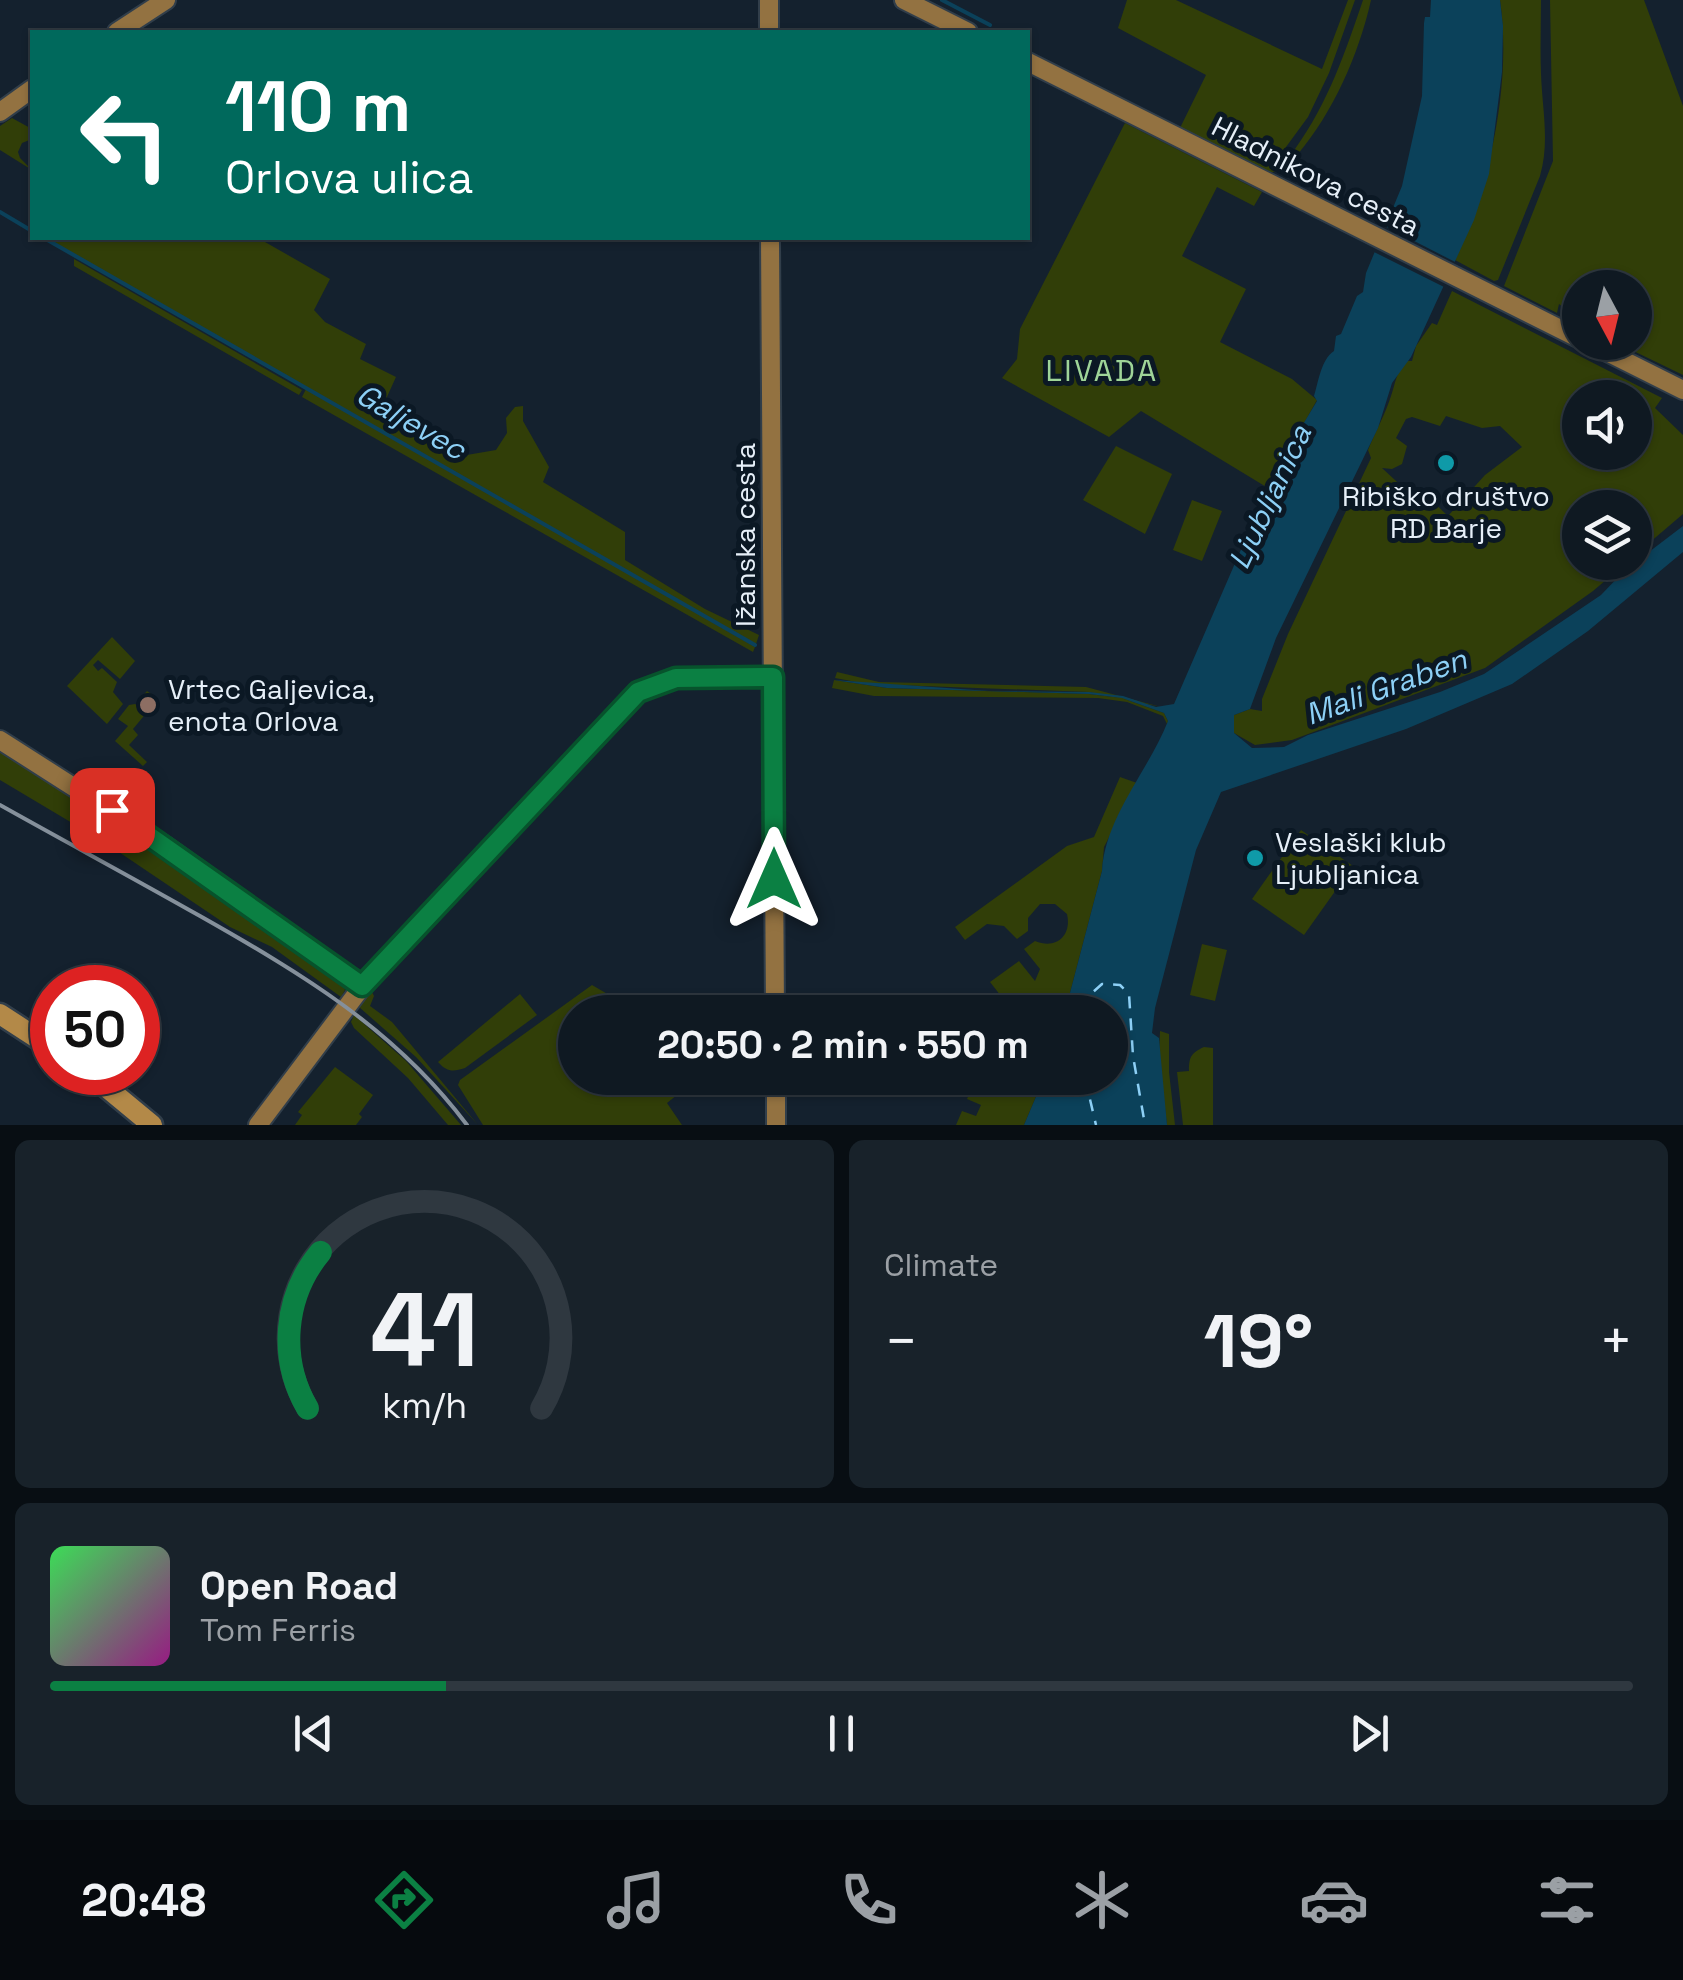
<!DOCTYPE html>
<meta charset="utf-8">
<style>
body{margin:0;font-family:"Space Grotesk",sans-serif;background:#18222a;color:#f1f3f6;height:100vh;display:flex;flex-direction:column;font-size:38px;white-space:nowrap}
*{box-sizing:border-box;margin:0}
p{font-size:32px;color:#9ba0a5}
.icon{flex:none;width:55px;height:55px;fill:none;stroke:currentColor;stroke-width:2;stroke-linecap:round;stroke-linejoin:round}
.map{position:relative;height:1125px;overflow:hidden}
.sheet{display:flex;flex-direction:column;gap:15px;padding:15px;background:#080e13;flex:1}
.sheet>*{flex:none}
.guide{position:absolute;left:30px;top:30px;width:1000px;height:210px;border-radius:0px;box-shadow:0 2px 8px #0004,0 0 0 2px #2f3840;background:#00695c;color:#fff;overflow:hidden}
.needle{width:65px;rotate:173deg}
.fabs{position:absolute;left:1562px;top:270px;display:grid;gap:20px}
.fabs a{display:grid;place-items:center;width:90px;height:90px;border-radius:50%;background:#0f1922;box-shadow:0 2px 8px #0004,0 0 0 2px #2f3840;font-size:50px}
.speed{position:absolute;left:30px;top:965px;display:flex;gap:20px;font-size:50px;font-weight:700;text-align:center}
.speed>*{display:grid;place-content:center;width:130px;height:130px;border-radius:50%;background:#0f1922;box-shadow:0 2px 8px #0004,0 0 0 2px #2f3840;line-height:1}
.speed .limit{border:15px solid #d22;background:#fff;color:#111}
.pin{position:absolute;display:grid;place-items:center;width:85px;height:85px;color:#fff;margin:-42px;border-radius:20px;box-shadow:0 5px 15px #0006}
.me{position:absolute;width:110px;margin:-55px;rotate:0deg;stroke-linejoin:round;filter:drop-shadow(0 0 8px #0008)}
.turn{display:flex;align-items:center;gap:35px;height:210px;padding:0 30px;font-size:45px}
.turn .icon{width:130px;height:130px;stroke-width:2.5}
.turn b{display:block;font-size:70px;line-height:85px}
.big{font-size:75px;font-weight:700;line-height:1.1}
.sheet .tile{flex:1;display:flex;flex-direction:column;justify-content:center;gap:15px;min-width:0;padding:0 35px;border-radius:15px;background:#18222a}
.sheet .dial{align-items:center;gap:0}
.dial svg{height:260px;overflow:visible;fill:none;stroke:#2f3840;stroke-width:7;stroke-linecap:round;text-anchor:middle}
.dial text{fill:#f1f3f6;stroke:none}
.song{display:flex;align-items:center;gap:30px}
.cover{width:120px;height:120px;border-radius:15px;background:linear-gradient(135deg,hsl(130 70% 55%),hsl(310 70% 35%))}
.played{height:10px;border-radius:5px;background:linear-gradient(90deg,#0b8043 25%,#2f3840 25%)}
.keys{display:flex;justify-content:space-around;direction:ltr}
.heat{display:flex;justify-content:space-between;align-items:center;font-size:55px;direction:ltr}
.sheet .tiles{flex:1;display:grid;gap:15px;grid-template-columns:1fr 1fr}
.tile:last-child{grid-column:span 2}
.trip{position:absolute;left:558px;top:995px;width:570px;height:100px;border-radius:50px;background:#0f1922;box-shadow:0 2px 8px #0004,0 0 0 2px #2f3840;font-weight:700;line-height:100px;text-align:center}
.tabs{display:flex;height:160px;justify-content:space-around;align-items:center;background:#060a0e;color:#9ba0a5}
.tabs .icon{width:70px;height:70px}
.tabs .on{color:#0b8043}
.tabs b{font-size:45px;color:#f1f3f6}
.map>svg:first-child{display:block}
.green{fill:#313e08;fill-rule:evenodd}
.water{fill:#0b415a}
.pier{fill:#14212e}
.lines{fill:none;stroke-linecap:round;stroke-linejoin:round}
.stream{stroke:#0b415a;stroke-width:4}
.ferry{stroke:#8dd0f6;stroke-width:2.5;stroke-dasharray:12 10;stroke-linecap:butt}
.secondary-casing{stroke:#313e4a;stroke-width:22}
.primary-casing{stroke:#313e4a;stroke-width:25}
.secondary{stroke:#937241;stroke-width:18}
.primary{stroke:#b38948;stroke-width:20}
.rail{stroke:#85909b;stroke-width:4}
.route-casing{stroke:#07532c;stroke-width:25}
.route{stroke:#0b8043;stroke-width:18}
.culture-dot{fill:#0f9aa8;stroke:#0b1824;stroke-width:4}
.education-dot{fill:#8d6e63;stroke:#0b1824;stroke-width:4}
.labels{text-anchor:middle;stroke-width:10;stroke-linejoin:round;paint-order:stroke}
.street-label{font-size:28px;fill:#e6eff8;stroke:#0b1824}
.poi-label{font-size:28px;fill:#e6eff8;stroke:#0b1824;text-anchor:start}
.neighbourhood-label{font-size:30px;letter-spacing:2.5px;fill:#9fd598;stroke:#0b1824}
.water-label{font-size:30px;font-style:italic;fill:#8dd0f6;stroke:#0b1824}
</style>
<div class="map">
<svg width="1683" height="1125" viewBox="0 0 1683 1125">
<rect width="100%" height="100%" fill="#14212e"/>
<!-- green -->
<g class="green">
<path d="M 1127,0 L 1176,0 L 1322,69 L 1348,0 L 1355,0 L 1329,73 L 1308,117 L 1286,147 L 1282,169 L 1270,173 L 1180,128 L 1206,75 L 1118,28 Z"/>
<path d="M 1363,0 L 1371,0 C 1359,54 1333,113 1297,155 L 1295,149 C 1328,103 1345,53 1363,0 Z"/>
<path d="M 1500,0 L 1541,0 C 1541,24 1540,48 1541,73 C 1542,108 1550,142 1540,176 L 1498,280 L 1494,281 L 1455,260 C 1490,184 1512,84 1500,0 Z"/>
<path d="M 1550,0 L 1644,0 L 1683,106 L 1683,375 L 1617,343 L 1635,342 L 1635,288 L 1580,288 L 1580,322 L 1559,304 L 1557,313 L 1504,286 L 1553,161 Z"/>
<path d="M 12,118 L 32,129 L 32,139 L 22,143 L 18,152 L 20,158 L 32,170 L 0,150 L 0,126 Z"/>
<path d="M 1125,123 L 1262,192 L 1254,206 L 1217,187 L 1182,256 L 1246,289 L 1220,342 L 1292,379 L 1317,400 L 1268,488 L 1141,411 L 1109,437 L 1002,378 L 1017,359 L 1020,329 Z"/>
<path d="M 46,238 L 258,238 L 330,279 L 314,310 L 325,322 L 366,344 L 360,359 L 396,377 L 381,410 L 415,430 L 445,442 L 455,457 L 496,450 L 507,433 L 506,418 L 515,407 L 523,406 L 523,421 L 549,467 L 543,482 L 625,532 L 625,560 L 705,609 L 759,635 L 756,644 L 361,420 L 733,634 L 755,647 L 753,652 L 302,397 L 306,389 L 323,397 Z"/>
<path d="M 74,259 L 302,390 L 299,395 L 74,266 Z"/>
<path d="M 1452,291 L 1662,398 L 1655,408 L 1683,435 L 1683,514 L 1635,555 L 1635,508 L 1580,508 L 1580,562 L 1626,563 L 1593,591 L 1485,668 L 1292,740 L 1255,745 L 1234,733 L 1234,715 L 1250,709 L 1262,711 L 1262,699 L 1288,634 L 1371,458 L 1368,450 C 1375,432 1385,415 1391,396 C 1396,382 1395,374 1407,361 L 1412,361 L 1416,346 L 1432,323 L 1437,325 ZM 1580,398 L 1635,398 L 1635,452 L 1580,452 ZM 1446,416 L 1482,428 L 1500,426 L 1522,447 L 1485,475 L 1448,516 L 1430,499 L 1422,505 L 1382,468 L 1392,469 L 1402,464 L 1407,446 L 1396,438 L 1406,419 L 1412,417 L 1440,426 Z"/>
<path d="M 1116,446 L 1172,474 L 1145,534 L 1083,500 Z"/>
<path d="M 1192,500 L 1222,511 L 1202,561 L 1173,550 Z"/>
<path d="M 112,637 L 135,661 L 120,679 L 98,660 L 93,665 L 98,671 L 102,668 L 117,682 L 113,692 L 123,704 L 107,724 L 67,686 Z"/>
<path d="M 837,672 L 879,682 L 1086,687 L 1161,707 L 1089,692 L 867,684 L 835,678 Z"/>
<path d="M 834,680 L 887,688 L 1089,694 L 1122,698 L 1164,713 L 1168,721 L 1167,724 L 1163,716 L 1127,702 L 1098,698 L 874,696 L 832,688 Z"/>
<path d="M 147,691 L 158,699 L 133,729 L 138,735 L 129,745 L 147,762 L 143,766 L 115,741 L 128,726 L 118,719 L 129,705 L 135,704 L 144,710 L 147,706 L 140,699 Z"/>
<path d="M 0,751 L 74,799 L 82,798 L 343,983 L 345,990 L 341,997 L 272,947 L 230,927 L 104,842 L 0,780 Z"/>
<path d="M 1120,777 L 1137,783 L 1104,847 L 1102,871 L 1065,1012 L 1005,1012 L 1008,1005 L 990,982 L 1019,961 L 1035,981 L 1040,969 L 1024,949 L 1035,941 C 1056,950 1072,936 1067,914 L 1055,904 L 1040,904 L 1028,918 L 1028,931 L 1017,939 L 1004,926 L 987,924 L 965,940 L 955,927 L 1067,846 L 1094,837 Z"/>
<path d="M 1301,830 L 1353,866 L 1304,935 L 1252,899 Z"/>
<path d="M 1202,944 L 1227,950 L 1215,1001 L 1190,995 Z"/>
<path d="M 592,985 L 628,1006 L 619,1012 L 575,1012 L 575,1078 L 679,1078 L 687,1087 L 667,1103 L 682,1125 L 483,1125 L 458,1085 L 460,1080 Z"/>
<path d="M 371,990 L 374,996 L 370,1006 L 392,1022 L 478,1125 L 416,1057 L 359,1007 Z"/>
<path d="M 520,994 L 537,1015 L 465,1068 C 453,1072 447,1072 438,1062 Z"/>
<path d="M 354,1015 L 406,1061 L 461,1125 L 448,1125 L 408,1078 L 354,1028 L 351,1022 Z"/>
<path d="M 1160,1031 L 1169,1034 L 1169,1072 L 1175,1125 L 1167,1125 L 1159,1058 Z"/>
<path d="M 1204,1047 L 1213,1048 L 1213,1125 L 1183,1125 L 1177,1072 L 1189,1071 C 1189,1057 1191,1053 1204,1047 Z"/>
<path d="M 335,1067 L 373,1095 L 359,1114 L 362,1117 L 356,1125 L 295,1125 L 302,1115 L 298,1112 Z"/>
<path d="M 976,1078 L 1044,1078 L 1024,1125 L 956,1125 L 962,1111 L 976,1116 L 981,1105 L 967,1099 Z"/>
</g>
<!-- water -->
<path class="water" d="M 1431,0 L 1500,0 L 1503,26 L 1502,72 L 1489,174 L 1474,220 L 1411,357 L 1392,383 L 1378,428 L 1276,638 L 1250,709 L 1234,715 L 1234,733 L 1252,748 L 1284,747 L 1308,735 L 1440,692 L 1484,674 L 1601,595 L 1624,571 L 1683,526 L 1683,552 L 1588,631 L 1512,684 L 1406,729 L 1221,792 L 1196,850 L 1155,1008 L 1152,1033 L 1159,1038 L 1167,1125 L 1024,1125 L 1044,1078 L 1110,1078 L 1110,1012 L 1065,1012 L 1102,871 C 1105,817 1149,770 1168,721 L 1164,713 L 1122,698 L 1089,694 L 887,688 L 834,680 L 989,691 L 1089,692 L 1123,696 L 1156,707 L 1174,704 L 1275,471 L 1317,401 L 1314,396 C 1318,384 1321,359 1334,351 L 1336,336 L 1341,334 L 1357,296 L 1363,292 L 1366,273 L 1402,186 L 1422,96 L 1424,23 L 1425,17 L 1430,17 Z"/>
<!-- pier -->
<path class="pier" d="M 1383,225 L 1459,264 L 1448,289 L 1372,251 Z"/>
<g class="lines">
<!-- stream -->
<g class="stream">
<path d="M 942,0 L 990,25"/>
<path d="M 0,212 L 32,231"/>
<path d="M 44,238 L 755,645"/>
</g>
<!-- ferry -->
<g class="ferry">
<path d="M 1088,1012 L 1092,993 L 1102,984 L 1120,985 L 1129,994 L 1133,1056 L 1145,1125"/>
<path d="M 1085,1078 L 1096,1125"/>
</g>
<defs>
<g id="secondary">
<path d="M 904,0 L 968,32"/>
<path d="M 117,32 L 166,0"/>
<path d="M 769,32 L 769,0"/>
<path d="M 1028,62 L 1580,339"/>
<path d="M 0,112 L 32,89"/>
<path d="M 770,238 L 775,1012"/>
<path d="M 1587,342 L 1683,390"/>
<path d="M 0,740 L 164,845 L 362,986"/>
<path d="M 776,1078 L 776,1125"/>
<path d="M 258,1125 L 367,980 L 637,692 L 676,678 L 773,677"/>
</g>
<g id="primary">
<path d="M 0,1014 L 52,1048"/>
<path d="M 88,1072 L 152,1125"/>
</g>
</defs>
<!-- secondary casing -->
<use href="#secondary" class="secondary-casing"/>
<!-- primary casing -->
<use href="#primary" class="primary-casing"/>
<!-- secondary -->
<use href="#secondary" class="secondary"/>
<!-- primary -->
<use href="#primary" class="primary"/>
<!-- rail -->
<path class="rail" d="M 0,805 C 66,842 133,878 200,916 C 301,973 396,1030 467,1125"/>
</g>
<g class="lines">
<defs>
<path id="route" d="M 112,810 L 362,986 L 638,692 L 676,678 L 773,677 L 774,879"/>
</defs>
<!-- route casing -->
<use href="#route" class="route-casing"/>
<!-- route -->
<use href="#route" class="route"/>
</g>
<!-- markers -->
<g class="culture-dot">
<circle cx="1446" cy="463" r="10"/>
<circle cx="1255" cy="858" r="10"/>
</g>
<circle class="education-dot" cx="148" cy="705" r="10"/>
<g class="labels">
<!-- street labels -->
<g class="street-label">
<text transform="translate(1316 176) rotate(27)" y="10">Hladnikova cesta</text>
<text transform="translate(745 535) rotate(-90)" y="10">Ižanska cesta</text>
</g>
<!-- poi labels -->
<g class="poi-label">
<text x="1446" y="506" text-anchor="middle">Ribiško društvo<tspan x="1446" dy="32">RD Barje</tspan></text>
<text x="168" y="699">Vrtec Galjevica,<tspan x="168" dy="32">enota Orlova</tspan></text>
<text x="1275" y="852">Veslaški klub<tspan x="1275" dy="32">Ljubljanica</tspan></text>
</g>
<!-- neighbourhood labels -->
<g class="neighbourhood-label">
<text x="1102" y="381">LIVADA</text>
</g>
<!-- water labels -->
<g class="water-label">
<text transform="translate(411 422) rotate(30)" y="10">Galjevec</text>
<text transform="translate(1270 497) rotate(-65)" y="10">Ljubljanica</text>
<text transform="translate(1386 687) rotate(-20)" y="10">Mali Graben</text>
</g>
</g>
</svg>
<div class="fabs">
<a><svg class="needle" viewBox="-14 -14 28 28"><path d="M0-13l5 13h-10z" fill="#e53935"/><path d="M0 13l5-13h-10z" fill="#9ba0a5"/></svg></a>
<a><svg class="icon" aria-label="sound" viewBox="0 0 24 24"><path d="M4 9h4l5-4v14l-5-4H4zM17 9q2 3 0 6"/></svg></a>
<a><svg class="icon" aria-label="layers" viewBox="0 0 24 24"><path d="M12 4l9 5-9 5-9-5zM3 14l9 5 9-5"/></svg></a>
</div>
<div class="speed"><div class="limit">50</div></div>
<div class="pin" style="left:112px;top:810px;background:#d93025"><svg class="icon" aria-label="arrive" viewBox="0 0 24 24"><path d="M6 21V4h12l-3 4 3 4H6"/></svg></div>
<svg class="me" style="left:774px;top:879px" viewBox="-20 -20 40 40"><path d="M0-17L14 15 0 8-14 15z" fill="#0b8043" stroke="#fff" stroke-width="4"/></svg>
<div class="trip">20:50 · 2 min · 550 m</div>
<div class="guide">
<div class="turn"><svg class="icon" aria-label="left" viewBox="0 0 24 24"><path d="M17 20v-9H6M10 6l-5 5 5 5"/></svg><div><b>110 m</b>Orlova ulica</div></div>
</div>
</div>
<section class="sheet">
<div class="tiles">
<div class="tile dial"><svg viewBox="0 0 100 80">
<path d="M14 69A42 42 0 1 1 86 69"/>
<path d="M14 69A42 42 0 0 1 18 21" stroke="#0b8043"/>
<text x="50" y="56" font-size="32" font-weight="700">41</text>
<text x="50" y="72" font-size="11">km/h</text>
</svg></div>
<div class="tile"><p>Climate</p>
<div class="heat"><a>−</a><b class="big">19°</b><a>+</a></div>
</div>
<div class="tile">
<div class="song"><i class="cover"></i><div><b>Open Road</b><p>Tom Ferris</p></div></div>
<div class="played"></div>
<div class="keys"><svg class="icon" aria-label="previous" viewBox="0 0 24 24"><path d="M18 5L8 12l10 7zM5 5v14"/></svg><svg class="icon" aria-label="pause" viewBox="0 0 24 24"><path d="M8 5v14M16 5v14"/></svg><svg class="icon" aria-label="next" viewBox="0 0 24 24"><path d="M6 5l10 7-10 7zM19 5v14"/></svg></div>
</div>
</div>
</section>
<nav class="tabs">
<b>20:48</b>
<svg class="icon on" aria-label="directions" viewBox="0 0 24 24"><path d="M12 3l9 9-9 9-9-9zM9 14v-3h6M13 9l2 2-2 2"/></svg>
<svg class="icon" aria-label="music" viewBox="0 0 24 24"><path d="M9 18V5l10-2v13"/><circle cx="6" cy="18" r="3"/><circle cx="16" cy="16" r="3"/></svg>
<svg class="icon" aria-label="phone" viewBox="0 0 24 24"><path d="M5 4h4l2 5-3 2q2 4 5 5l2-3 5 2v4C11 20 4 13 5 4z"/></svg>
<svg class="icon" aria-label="climate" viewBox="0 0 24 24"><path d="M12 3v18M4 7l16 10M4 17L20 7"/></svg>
<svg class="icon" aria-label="car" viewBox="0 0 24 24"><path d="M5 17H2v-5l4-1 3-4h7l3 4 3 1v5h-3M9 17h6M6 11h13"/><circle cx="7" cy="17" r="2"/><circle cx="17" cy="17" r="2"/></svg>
<svg class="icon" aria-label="filters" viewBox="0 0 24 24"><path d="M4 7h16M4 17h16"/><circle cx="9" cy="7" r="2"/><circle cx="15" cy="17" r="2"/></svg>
</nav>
